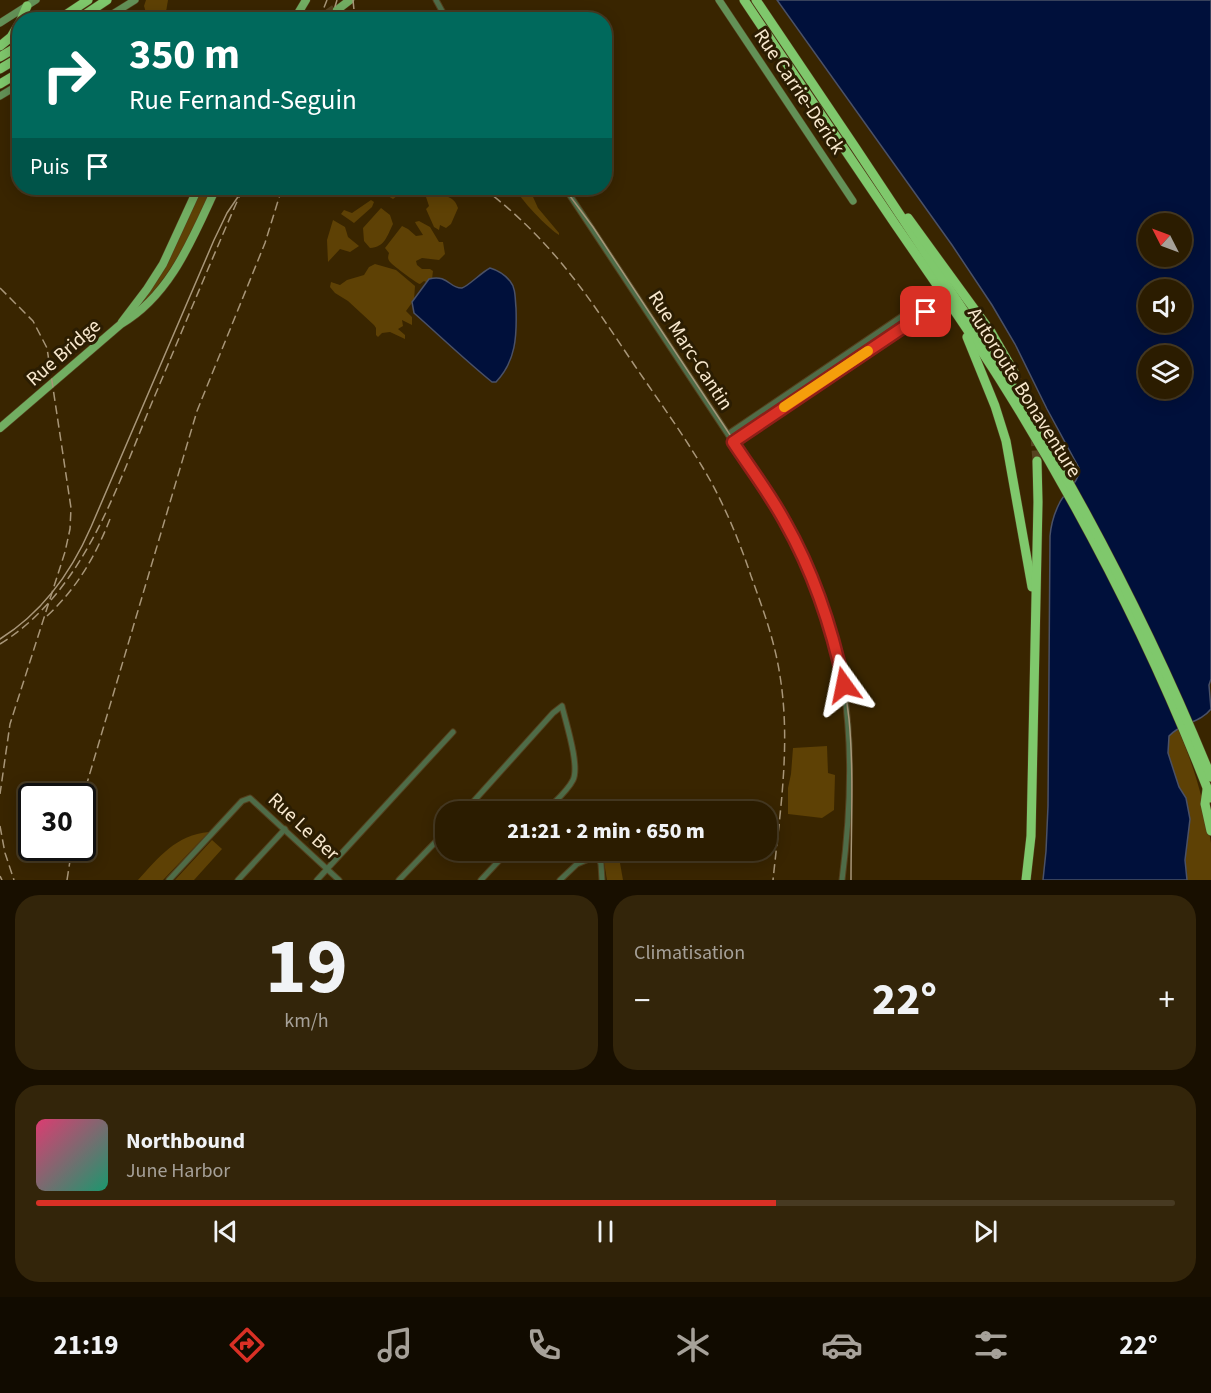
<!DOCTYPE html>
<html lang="fr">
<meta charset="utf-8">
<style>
body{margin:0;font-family:"Source Sans 3",sans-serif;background:#33250a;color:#f1f3f6;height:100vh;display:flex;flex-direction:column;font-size:22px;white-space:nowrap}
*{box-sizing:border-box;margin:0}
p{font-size:20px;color:#a6a199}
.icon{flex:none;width:33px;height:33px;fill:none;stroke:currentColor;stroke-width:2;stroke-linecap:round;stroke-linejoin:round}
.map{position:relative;height:880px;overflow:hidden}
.panel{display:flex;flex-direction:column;gap:15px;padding:15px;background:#180f00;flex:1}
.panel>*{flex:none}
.hud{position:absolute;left:12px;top:12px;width:600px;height:183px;border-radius:24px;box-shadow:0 3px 15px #0003,0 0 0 2px #473a22;background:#00695c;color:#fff;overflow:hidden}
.needle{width:39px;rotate:312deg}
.buttons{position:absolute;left:1138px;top:213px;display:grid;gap:12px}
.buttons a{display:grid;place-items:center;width:54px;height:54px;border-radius:50%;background:#2b1c00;box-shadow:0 3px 15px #0003,0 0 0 2px #473a22;font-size:30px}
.speed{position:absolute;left:18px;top:783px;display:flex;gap:12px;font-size:30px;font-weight:700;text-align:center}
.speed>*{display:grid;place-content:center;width:78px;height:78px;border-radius:50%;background:#2b1c00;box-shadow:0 3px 15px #0003,0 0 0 2px #473a22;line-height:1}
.speed .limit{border:3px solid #111;border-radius:9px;background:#fff;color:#111}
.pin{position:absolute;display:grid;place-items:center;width:51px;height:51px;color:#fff;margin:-26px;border-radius:12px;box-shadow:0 3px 9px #0006}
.me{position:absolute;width:66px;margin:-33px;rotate:348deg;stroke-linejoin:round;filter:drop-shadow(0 0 4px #0008)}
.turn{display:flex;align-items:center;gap:21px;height:126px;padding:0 18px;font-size:27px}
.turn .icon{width:78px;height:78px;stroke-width:2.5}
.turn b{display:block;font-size:42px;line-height:51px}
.then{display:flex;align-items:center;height:57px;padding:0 18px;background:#0003;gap:12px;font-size:22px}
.big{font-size:45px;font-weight:800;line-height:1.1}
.panel .widget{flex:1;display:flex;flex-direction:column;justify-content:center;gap:9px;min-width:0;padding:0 21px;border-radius:24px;background:#33250a}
.panel .dial{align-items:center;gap:0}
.dial b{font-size:78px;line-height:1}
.song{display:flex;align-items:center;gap:18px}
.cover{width:72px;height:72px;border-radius:9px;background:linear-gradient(135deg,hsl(340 70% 55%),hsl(160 70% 35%))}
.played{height:6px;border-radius:3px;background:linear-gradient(90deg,#d93025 65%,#473a22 65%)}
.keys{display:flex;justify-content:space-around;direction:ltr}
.heat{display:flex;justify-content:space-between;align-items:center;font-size:33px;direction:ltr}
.panel .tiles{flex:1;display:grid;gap:15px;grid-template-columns:1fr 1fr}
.widget:last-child{grid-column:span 2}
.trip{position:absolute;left:435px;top:801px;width:342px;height:60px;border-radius:24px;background:#2b1c00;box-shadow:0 3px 15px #0003,0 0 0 2px #473a22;font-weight:800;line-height:60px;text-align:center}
.menu{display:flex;height:96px;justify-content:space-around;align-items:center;background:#110b00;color:#a6a199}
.menu .icon{width:42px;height:42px}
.menu .current{color:#d93025}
.menu b{font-size:27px;color:#f1f3f6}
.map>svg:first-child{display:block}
.green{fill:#5e4105}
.water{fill:#00103b;stroke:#4a5167;stroke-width:1.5;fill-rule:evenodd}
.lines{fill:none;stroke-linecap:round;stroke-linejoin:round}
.primary-tunnel{stroke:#56421f;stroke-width:8;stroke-dasharray:8 4;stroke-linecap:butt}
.highway-tunnel{stroke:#56421f;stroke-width:9;stroke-dasharray:9 4.5;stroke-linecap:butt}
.street-casing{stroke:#54401d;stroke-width:7}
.secondary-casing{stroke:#54401d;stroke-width:8}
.primary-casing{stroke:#54401d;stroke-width:9}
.highway-casing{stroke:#54401d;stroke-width:10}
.street{stroke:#4f6c48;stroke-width:5}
.secondary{stroke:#639157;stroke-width:7}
.primary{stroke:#72ae62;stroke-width:8}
.highway{stroke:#7fc86c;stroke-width:9}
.tram{stroke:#a89678;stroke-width:1.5}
.rail{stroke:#a89678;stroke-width:1.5;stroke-dasharray:9 4.5;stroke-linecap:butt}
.route-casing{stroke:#8d1f18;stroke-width:15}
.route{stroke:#d93025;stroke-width:10}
.slow{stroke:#f59e0b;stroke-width:10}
.labels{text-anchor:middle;stroke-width:6;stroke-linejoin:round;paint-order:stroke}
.street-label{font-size:20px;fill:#f8e8ce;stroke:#2b1d02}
</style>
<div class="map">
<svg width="1211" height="880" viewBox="0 0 1211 880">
<rect width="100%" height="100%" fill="#392500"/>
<!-- green -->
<g class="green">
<path d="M 146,0 L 168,0 L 166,12 L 160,18 L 147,16 L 144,6 Z"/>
<path d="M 202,188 L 212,188 C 190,236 174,273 135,311 L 165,267 Z"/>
<path d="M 374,188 L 407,188 L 403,196 L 397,196 L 393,199 L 388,196 L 383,197 L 379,195 L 373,196 L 371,192 Z"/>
<path d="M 516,188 L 529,188 L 538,208 L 559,233 L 559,235 C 549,229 518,198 516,188 Z"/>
<path d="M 434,192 C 444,197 454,195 458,208 L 451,224 L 446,228 L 440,225 L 439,230 L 434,227 L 426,209 L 429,206 L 426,197 L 428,193 Z"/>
<path d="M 371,200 L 374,202 L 372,207 L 354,223 L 341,214 L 344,210 L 352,213 Z"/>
<path d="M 381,208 L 390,215 L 393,224 C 387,236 385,247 370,248 L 364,241 L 363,228 Z"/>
<path d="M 333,220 L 345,227 L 348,237 L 359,246 L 350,252 L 340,249 L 328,262 L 327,240 Z"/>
<path d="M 419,221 L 430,227 L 439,242 L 443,242 L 445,254 L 439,260 L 422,258 L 416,261 L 417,265 L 422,269 L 430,269 L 433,271 L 432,279 L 428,283 L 424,281 L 420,284 C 416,283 394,266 391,263 C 387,259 388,257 389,253 L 385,248 L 402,226 L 408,229 L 416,236 L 423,235 L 416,224 L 415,222 Z"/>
<path d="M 375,264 L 396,270 L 415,286 L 414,300 L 406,311 L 412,317 L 412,325 L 402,320 L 403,326 L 398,329 L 405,335 L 405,339 L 390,332 L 382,333 L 378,337 L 376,335 L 376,328 L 374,325 L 348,301 L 335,293 L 330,287 L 331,282 L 340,285 L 347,280 L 364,275 L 369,267 Z"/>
<path d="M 908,316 L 910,319 L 824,377 L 822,374 Z"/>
<path d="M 810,381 L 812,384 L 742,432 L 740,429 Z"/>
<path d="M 1177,727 C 1193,763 1205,803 1211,843 C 1211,855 1211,868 1211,880 L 1187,880 L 1185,860 L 1190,819 L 1186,799 L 1179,787 L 1168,753 L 1169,736 Z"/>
<path d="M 827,746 L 828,773 L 835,775 L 834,810 L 822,818 L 788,814 L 788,788 L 791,774 L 793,748 Z"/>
<path d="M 209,832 L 163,880 L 138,880 C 159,857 176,835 209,832 Z"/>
<path d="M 212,840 L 222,849 L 194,880 L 175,880 Z"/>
<path d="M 612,851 L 615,851 L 620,863 L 623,880 L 607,880 L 603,856 Z"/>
</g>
<!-- water -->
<g class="water">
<path d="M 777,0 L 1211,0 L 1211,679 L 1209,685 L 1211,709 C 1200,723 1182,722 1169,736 L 1168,753 L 1179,787 L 1186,798 L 1190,819 L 1185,860 L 1187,880 L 1043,880 L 1046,851 L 1048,806 L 1050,536 C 1051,525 1054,514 1059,504 C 1064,492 1081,481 1079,468 L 1047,409 L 1015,344 L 992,305 L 952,245 ZM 1149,224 L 1182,224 L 1182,256 L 1149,256 ZM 1149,290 L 1182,290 L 1182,322 L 1149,322 ZM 1149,356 L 1182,356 L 1182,388 L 1149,388 Z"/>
<path d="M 490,268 C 497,270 505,275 510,281 C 516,288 515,299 516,308 C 517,336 516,361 496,382 L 492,382 C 465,360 440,336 414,313 L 412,302 L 429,279 C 448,274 450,289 462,288 C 467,287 482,272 490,268 Z"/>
</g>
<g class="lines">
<!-- primary-tunnel -->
<path class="primary-tunnel" d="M 318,20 L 338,6"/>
<!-- highway-tunnel -->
<g class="highway-tunnel">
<path d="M 1014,372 L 1027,406"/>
<path d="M 1035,437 L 1037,461"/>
</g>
<defs>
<g id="street">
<path d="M 436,0 L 447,20"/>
<path d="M 565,188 L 776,507 C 850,628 860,742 842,880"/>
<path d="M 728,434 L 920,304"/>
<path d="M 733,442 L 926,312"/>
<path d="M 551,804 L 559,812"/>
<path d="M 464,812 L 553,713 L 562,706 C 566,723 580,766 573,780 C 567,792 554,802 545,812"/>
<path d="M 596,850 L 601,864 L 602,880"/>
<path d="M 169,880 L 242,801 L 250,798 L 339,880"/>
<path d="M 238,880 L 285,829"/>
<path d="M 317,880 L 453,732"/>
<path d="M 399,880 L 446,831"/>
<path d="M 481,880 L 509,850"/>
<path d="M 560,880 L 577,864 L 598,855"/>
</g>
<g id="secondary">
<path d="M 719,0 L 853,201"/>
<path d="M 103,20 L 135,0"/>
<path d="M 0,23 L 36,0"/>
<path d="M 0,96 L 20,84"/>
</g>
<g id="primary">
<path d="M 337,10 L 350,0"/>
<path d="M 294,20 L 306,0"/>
<path d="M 122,322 L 147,289 L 163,264 L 198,188"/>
<path d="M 0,428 L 121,324 C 171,295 193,237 216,188"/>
</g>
<g id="highway">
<path d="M 744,0 C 794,75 844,149 895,224 C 930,275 966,326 999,378 C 1082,510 1155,652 1211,798"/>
<path d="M 756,0 C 811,81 866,163 920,245 C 958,303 998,360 1033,420 C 1101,535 1161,654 1211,777"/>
<path d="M 21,20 L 27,6"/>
<path d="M 58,20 L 88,0"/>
<path d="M 77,20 L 107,0"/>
<path d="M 0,46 L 11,37 L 20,22"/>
<path d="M 0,57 L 20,45"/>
<path d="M 0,69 L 20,57"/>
<path d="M 0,84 L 20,72"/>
<path d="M 908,218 L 991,332 L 1014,372"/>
<path d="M 967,337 L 995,406 L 1006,441 L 1032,587"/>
<path d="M 1207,790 L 1205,804 L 1211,831"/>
<path d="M 1026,880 L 1031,836 L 1038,502 L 1037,461"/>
</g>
</defs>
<!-- street casing -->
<use href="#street" class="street-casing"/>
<!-- secondary casing -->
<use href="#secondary" class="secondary-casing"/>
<!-- primary casing -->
<use href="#primary" class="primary-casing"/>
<!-- highway casing -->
<use href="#highway" class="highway-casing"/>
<!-- street -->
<use href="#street" class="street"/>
<!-- secondary -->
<use href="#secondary" class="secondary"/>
<!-- primary -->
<use href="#primary" class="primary"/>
<!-- highway -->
<use href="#highway" class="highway"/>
<!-- tram -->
<g class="tram">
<path d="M 564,188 L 593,227 L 773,500 C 814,568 841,640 849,719 C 854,772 851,827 851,880"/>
<path d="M 0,639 C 43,612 71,573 91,527 L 214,240 L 227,213 L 244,188"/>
</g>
<!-- rail -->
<g class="rail">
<path d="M 353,0 L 355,20"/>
<path d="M 319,20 L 327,0"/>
<path d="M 331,20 L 337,0"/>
<path d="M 483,188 C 552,240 588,296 635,366 C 661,404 688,441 710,480 C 727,511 740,543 751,576 C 763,609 775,642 780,676 C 791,744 780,812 773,880"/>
<path d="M 0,288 L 33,321 L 47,348 L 71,508 L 70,529 L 65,552 L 10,724 L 0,794"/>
<path d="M 47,616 C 77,588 95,557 110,519"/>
<path d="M 0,644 C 87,590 118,482 156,393 C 185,324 213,256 243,188"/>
<path d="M 82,800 L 197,411 L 265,243 L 282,188"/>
<path d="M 0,826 L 5,853 L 14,880"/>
<path d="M 0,876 L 2,880"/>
<path d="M 67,880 L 72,848"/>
</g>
</g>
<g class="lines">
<defs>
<path id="route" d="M 844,685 C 832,628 814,573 785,522 C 770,494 750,468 733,442 L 926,312"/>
</defs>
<!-- route casing -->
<use href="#route" class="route-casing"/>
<!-- route -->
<use href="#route" class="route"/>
<!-- slow -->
<path class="slow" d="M 784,407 L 868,351"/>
</g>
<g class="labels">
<!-- street labels -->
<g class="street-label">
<text transform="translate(800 91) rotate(56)" y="7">Rue Carrie-Derick</text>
<text transform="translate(691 350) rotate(57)" y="7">Rue Marc-Cantin</text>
<text transform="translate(63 352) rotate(-41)" y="7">Rue Bridge</text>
<text transform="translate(1025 392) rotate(58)" y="7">Autoroute Bonaventure</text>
<text transform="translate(304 826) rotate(43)" y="7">Rue Le Ber</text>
</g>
</g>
</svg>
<div class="buttons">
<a><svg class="needle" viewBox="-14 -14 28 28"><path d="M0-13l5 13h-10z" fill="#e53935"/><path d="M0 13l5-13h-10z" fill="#a6a199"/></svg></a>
<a><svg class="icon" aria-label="sound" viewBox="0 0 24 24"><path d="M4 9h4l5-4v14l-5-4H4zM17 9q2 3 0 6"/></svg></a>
<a><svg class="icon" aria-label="layers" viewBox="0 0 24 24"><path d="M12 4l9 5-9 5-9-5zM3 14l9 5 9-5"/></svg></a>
</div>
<div class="speed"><div class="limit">30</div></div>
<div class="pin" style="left:926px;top:312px;background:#d93025"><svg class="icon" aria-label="arrive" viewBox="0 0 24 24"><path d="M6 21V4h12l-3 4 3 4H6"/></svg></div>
<svg class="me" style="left:844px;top:685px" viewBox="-20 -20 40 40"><path d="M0-17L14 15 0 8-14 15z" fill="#d93025" stroke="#fff" stroke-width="4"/></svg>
<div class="trip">21:21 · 2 min · 650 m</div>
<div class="hud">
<div class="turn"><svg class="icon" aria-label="right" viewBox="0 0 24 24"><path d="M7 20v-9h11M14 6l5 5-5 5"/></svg><div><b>350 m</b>Rue Fernand-Seguin</div></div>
<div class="then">Puis<svg class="icon" aria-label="arrive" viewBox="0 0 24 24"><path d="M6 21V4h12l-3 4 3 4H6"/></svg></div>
</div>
</div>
<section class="panel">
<div class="tiles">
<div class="widget dial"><b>19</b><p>km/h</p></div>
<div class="widget"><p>Climatisation</p>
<div class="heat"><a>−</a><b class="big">22°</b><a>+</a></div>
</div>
<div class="widget">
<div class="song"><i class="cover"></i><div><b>Northbound</b><p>June Harbor</p></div></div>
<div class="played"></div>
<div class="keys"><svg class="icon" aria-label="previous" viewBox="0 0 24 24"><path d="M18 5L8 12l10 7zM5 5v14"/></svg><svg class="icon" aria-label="pause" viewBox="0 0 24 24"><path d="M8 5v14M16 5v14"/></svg><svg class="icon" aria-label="next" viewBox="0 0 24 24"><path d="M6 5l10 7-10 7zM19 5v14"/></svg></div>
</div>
</div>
</section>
<nav class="menu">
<b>21:19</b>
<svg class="icon current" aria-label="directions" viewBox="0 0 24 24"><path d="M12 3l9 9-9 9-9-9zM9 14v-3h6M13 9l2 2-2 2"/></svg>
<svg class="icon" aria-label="music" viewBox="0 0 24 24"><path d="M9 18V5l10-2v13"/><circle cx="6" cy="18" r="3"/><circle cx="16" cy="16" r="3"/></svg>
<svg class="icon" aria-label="phone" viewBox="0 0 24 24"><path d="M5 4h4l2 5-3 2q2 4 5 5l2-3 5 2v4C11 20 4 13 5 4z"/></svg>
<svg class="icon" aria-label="climate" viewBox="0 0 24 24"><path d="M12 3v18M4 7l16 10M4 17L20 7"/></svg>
<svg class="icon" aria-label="car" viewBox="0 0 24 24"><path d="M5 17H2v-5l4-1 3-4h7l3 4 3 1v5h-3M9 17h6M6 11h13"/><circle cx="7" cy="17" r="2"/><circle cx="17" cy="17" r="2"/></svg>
<svg class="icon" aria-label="filters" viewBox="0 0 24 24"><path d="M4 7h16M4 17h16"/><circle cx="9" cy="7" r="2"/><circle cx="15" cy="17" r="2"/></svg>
<b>22°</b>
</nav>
